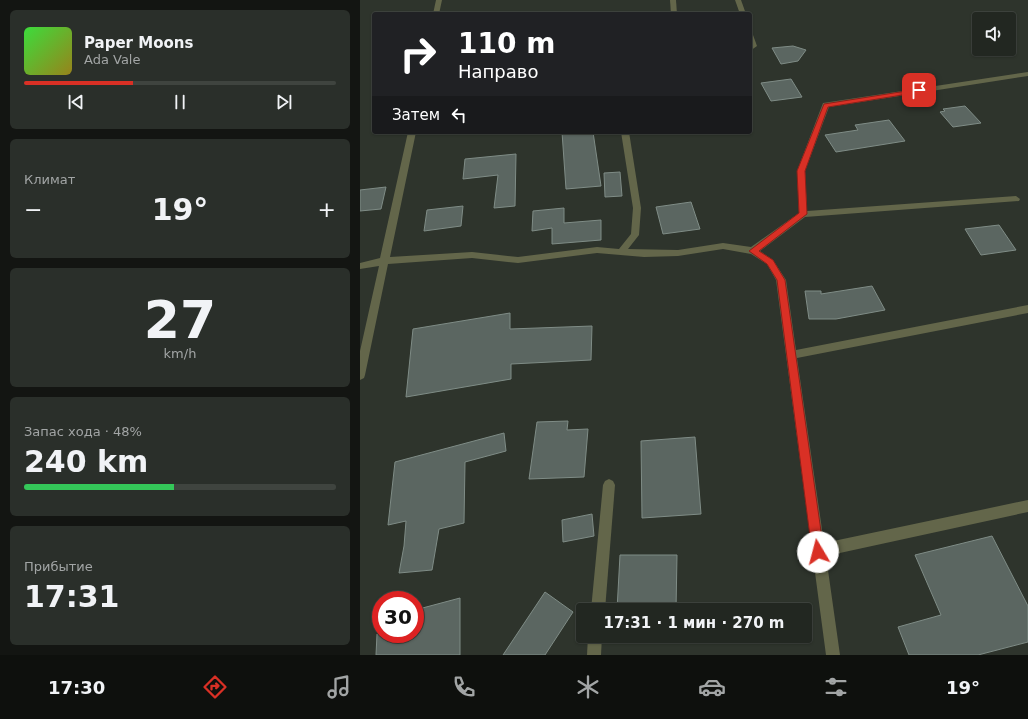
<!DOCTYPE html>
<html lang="ru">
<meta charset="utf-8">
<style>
body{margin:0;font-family:"DejaVu Sans",sans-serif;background:#2a2f2a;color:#f1f3f6;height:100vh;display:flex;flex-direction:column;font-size:15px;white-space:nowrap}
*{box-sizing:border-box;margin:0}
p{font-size:13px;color:#a2a5a5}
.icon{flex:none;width:22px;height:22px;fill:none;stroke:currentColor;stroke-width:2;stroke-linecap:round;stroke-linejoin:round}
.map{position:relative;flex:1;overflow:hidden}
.details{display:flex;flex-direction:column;gap:10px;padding:10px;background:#131512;width:360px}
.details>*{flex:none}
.hud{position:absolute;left:12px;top:12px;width:380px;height:122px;border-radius:4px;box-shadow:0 1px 3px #0004,0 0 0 1px #3f443f;background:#202124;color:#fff;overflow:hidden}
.fabs{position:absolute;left:612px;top:12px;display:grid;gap:8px}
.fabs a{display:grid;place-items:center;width:44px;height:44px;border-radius:4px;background:#222721;box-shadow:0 1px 3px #0004,0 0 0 1px #3f443f;font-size:20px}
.speed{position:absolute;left:12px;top:591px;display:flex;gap:8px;font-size:20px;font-weight:700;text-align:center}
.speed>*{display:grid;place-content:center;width:52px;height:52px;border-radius:50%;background:#222721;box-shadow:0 1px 3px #0004,0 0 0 1px #3f443f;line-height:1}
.speed .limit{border:6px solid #d22;background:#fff;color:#111}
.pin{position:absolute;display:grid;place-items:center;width:34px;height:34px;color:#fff;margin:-17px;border-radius:8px;box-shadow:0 2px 6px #0006}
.me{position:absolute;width:44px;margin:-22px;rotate:352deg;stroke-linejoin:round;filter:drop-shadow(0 0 3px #0008)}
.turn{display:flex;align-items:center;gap:14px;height:84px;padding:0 20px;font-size:18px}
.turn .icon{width:52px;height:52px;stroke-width:2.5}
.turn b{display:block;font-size:28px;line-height:34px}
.then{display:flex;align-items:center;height:38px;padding:0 20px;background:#0003;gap:8px;font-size:15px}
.big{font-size:30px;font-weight:700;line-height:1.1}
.details .widget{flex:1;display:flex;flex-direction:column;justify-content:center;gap:6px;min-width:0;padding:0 14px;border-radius:6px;background:#2a2f2a}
.details .dial{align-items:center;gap:0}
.dial b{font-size:52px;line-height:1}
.song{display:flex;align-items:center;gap:12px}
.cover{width:48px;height:48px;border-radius:6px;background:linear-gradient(135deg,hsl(120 70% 55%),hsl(50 70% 35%))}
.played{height:4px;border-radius:2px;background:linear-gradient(90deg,#d93025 35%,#3f443f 35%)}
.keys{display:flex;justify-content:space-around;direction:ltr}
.heat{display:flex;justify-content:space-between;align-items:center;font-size:22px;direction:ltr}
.charge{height:6px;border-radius:3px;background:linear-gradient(90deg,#34c759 48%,#3f443f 0)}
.trip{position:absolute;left:216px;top:603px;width:236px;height:40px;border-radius:4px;background:#222721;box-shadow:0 1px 3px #0004,0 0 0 1px #3f443f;font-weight:700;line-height:40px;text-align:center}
.tabs{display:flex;height:64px;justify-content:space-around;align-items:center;background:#0e100d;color:#a2a5a5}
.tabs .icon{width:28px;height:28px}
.tabs .current{color:#d93025}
.tabs b{font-size:18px;color:#f1f3f6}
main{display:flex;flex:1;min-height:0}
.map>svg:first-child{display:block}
.building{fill:#5b6661;stroke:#7f8c86}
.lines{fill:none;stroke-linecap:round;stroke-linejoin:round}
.minor{fill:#63664a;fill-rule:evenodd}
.route{fill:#d93025;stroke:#8d1f18}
</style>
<main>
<section class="details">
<div class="widget">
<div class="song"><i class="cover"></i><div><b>Paper Moons</b><p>Ada Vale</p></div></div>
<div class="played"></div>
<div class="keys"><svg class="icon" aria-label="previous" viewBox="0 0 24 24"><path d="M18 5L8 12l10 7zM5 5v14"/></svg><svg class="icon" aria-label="pause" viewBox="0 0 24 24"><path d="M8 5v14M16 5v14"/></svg><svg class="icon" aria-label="next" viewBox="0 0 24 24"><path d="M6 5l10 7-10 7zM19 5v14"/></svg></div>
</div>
<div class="widget"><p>Климат</p>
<div class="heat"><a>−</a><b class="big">19°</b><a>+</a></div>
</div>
<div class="widget dial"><b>27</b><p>km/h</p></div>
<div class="widget"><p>Запас хода · 48%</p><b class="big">240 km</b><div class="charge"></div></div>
<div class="widget"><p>Прибытие</p><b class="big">17:31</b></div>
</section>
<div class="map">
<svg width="668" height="655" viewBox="0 0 668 655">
<rect width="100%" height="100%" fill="#2e342c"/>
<!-- building -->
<g class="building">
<path d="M 433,46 L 446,50 L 438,61 L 421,64 L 412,48 Z"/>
<path d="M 431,79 L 442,97 L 411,101 L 401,83 Z"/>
<path d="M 605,106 L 621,123 L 593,127 L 580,112 L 585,111 L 583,109 Z"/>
<path d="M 529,120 L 545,141 L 476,152 L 465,135 L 498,130 L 495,125 Z"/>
<path d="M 202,132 L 233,132 L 241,186 L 206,189 Z"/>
<path d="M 156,154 L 155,206 L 134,208 L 138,175 L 103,179 L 105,159 Z"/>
<path d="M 260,172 L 262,196 L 245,197 L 244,173 Z"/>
<path d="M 26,187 L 21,209 L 0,211 L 0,190 Z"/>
<path d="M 331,202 L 340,229 L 303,234 L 296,207 Z"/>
<path d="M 103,206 L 101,226 L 64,231 L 67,210 Z"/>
<path d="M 204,208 L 204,223 L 241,220 L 241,240 L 192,244 L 192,228 L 172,231 L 173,211 Z"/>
<path d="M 639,225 L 656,250 L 621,255 L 605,229 Z"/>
<path d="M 512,286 L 525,310 L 476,319 L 449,319 L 445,291 L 461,291 L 461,294 Z"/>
<path d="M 150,313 L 150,329 L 232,326 L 231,360 L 151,364 L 151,379 L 46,397 L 53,329 Z"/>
<path d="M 208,421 L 207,430 L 228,429 L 224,477 L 169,479 L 177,422 Z"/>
<path d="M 144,433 L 146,451 L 105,462 L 104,523 L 79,529 L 72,570 L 39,573 L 44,546 L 46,521 L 28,525 L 35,462 Z"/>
<path d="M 335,437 L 341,514 L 282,518 L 281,441 Z"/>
<path d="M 232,514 L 234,536 L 203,542 L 202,520 Z"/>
<path d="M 632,536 L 668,606 L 668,642 L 618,655 L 549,655 L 538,627 L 581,615 L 555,555 Z"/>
<path d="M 260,555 L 317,555 L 316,610 L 257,610 Z"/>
<path d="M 185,592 L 213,612 L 185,655 L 143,655 Z"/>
<path d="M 100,598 L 100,655 L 16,655 L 17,634 L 55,634 L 55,610 Z"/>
<rect x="255" y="636" width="61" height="2"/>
</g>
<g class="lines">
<!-- minor -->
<g class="minor">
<path d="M 76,0 L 82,0 L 79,14 L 73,14 Z"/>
<path d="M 310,0 L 316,0 L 317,14 L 311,14 Z"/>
<path d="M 375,0 L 381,0 L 386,14 L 380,14 Z"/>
<path d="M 390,33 L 393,35 L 397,46 L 390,51 Z"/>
<path d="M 668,72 L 668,76 L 469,107 L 445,171 L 447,211 L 656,196 L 660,199 L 659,201 L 445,217 L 400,251 L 413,260 L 426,280 L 436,350 L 668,305 L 668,313 L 437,358 L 464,543 L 668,500 L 668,512 L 466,556 L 480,655 L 466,655 L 416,280 L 407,264 L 391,254 L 363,249 L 318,256 L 284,257 L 237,253 L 158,263 L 112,258 L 28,264 L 5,375 L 4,378 L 0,380 L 0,351 L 19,266 L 0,269 L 0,263 L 20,258 L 48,132 L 56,132 L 30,257 L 112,252 L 158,257 L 237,247 L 259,249 L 271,234 L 273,208 L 261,132 L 269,132 L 281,208 L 279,235 L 268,249 L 318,250 L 363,243 L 391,247 L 439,213 L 437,171 L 463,103 Z"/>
<path d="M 249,479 L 253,481 L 255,485 L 245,610 L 231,610 L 243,485 L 245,481 Z"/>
<path d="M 228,636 L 242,636 L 241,655 L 227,655 Z"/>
</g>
</g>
<!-- route -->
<path class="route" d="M 559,89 L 562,90 L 561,92 L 468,107 L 445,171 L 447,214 L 399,251 L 413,260 L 425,280 L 464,552 L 462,556 L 458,557 L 454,556 L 452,552 L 417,280 L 407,264 L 389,251 L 439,213 L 437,171 L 464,104 Z"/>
</svg>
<div class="fabs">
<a><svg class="icon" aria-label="sound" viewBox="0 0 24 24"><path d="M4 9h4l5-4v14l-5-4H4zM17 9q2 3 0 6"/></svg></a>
</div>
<div class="speed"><div class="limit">30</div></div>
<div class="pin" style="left:559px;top:90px;background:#d93025"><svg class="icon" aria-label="arrive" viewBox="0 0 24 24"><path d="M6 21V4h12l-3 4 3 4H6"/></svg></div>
<svg class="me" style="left:458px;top:552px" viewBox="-20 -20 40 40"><circle r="19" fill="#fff"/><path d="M0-13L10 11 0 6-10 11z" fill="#d93025"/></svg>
<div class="trip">17:31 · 1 мин · 270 m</div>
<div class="hud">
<div class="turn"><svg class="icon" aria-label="right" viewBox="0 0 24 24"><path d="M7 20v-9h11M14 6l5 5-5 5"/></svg><div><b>110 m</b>Направо</div></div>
<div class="then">Затем<svg class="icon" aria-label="left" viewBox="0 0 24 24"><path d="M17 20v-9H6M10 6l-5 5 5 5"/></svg></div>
</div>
</div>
</main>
<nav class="tabs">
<b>17:30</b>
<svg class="icon current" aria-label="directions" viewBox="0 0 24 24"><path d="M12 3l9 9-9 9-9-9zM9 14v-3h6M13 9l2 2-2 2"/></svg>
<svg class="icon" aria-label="music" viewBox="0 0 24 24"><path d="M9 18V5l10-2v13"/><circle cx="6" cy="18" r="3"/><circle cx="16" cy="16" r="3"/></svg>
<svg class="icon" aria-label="phone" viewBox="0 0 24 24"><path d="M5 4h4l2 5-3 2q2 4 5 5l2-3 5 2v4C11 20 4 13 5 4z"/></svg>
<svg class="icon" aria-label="climate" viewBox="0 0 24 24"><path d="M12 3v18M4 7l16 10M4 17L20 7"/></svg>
<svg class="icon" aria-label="car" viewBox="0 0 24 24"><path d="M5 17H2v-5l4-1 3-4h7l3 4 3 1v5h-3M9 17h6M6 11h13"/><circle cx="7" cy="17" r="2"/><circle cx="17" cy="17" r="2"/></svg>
<svg class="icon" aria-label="filters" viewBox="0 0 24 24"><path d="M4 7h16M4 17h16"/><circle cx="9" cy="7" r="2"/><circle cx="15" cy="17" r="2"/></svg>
<b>19°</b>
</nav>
